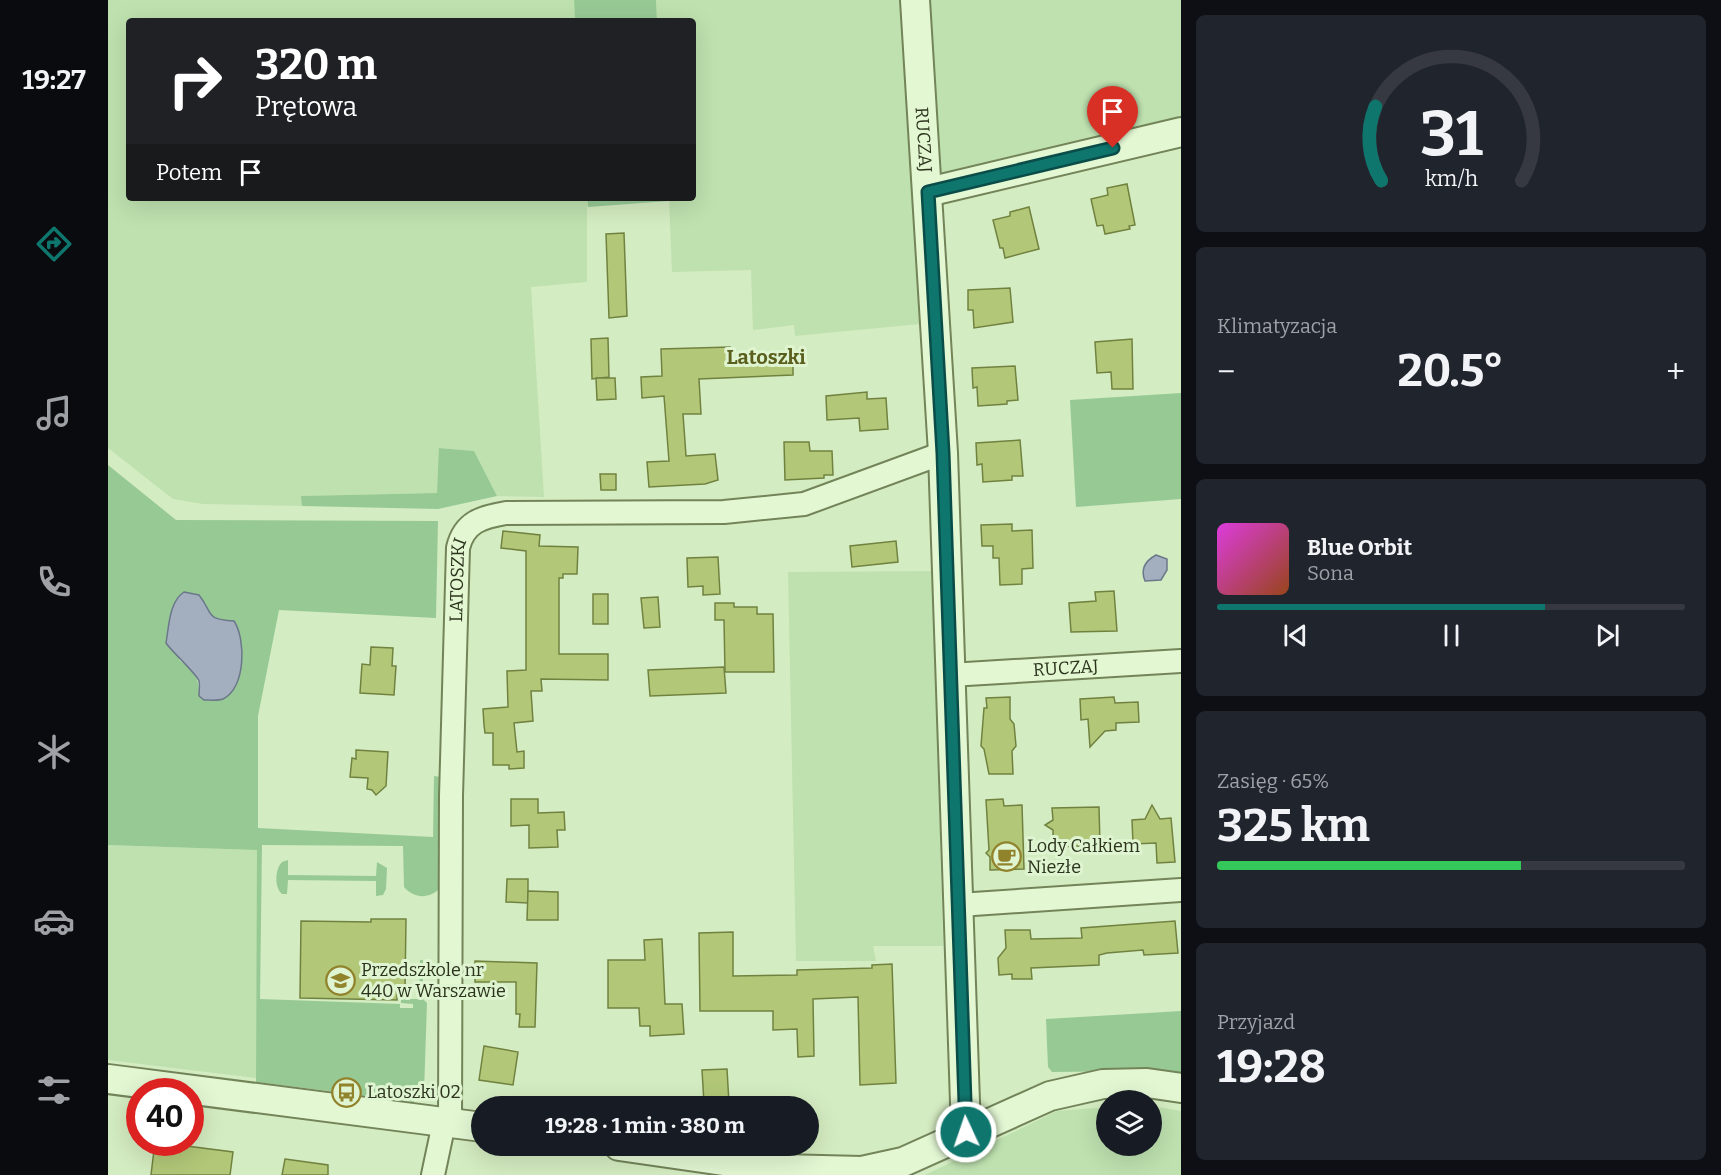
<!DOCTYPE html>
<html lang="pl">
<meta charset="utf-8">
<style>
body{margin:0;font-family:Bitter,serif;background:#20242c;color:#f1f3f6;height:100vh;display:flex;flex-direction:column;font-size:22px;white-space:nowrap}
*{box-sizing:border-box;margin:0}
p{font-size:20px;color:#9ea1a6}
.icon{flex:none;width:33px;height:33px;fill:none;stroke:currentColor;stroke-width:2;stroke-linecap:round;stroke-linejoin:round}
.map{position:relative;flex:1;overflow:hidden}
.drawer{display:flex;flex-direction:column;gap:15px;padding:15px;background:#0d0f14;width:540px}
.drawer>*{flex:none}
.guide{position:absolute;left:18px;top:18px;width:570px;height:183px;border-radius:6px;box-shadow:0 6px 24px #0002;background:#202124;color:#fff;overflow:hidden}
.tools{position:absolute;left:988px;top:1090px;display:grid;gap:12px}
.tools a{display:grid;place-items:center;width:66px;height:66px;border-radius:50%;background:#171b24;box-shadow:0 6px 24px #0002;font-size:30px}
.speed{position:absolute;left:18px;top:1078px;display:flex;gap:12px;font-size:30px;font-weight:700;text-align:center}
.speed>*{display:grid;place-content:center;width:78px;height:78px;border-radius:50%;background:#171b24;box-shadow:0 6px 24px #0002;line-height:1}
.speed .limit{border:9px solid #d22;background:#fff;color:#111}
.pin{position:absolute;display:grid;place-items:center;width:51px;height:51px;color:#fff;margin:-62px -26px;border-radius:50% 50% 50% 0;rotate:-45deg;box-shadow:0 0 6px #0007}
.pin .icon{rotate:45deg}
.me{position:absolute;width:66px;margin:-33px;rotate:357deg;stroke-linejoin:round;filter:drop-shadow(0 0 4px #0008)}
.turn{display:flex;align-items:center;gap:21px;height:126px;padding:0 30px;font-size:27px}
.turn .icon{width:78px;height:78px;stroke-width:2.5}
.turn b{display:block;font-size:42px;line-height:51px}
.then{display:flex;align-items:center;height:57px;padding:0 30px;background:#0003;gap:12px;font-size:22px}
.big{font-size:45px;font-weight:700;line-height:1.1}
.drawer .card{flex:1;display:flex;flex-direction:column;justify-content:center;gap:9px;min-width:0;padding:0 21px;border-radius:9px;background:#20242c}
.drawer .dial{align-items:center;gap:0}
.dial svg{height:156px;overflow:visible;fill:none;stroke:#363941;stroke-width:7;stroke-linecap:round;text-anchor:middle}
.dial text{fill:#f1f3f6;stroke:none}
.song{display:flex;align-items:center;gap:18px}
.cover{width:72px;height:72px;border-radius:9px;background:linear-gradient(135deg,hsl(300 70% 55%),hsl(20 70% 35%))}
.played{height:6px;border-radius:3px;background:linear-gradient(90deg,#0f766e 70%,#363941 70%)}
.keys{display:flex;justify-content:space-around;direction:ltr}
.heat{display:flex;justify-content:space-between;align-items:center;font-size:33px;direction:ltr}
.charge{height:9px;border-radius:4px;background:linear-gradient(90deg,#34c759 65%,#363941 0)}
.trip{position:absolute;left:363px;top:1096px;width:348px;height:60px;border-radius:30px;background:#171b24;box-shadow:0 6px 24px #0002;font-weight:700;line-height:60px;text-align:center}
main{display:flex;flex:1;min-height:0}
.dock{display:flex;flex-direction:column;width:108px;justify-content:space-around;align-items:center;background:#090b0e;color:#9ea1a6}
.dock .icon{width:42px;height:42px}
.dock .active{color:#0f766e}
.dock b{font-size:27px;color:#f1f3f6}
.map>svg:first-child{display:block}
.farmland{fill:#bee1af}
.green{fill:#97c995;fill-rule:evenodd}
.water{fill:#a3afbe;stroke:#6b788b;stroke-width:1.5}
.building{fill:#b2c878;stroke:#718240;stroke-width:1.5}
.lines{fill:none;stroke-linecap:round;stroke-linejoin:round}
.minor-casing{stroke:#738459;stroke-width:26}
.tertiary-casing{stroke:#738459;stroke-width:32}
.minor{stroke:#e3f7d3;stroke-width:22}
.tertiary{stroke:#e3f7d3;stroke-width:28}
.route-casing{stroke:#0a4d48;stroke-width:15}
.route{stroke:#0f766e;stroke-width:10}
.labels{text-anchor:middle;stroke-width:6;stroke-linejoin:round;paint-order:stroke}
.street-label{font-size:18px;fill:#2c341d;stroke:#dff4d0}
.poi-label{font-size:18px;fill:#2c341d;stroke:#dff4d0;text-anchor:start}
.neighbourhood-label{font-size:20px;font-weight:bold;fill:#5b5f1e;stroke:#dff4d0}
</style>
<main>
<nav class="dock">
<b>19:27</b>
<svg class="icon active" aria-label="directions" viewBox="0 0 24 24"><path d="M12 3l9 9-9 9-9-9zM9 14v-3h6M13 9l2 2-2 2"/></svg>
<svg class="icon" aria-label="music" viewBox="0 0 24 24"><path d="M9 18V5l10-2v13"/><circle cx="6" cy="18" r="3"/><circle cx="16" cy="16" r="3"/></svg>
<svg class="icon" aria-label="phone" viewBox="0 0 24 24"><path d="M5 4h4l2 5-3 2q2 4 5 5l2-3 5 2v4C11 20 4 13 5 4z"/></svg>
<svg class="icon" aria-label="climate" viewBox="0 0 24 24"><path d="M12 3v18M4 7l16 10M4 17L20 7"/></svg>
<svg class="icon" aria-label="car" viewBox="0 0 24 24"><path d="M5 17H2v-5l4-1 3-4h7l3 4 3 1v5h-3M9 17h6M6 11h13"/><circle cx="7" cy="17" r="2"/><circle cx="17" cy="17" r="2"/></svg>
<svg class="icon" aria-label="filters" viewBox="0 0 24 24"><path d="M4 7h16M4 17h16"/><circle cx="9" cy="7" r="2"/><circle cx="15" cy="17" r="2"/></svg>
</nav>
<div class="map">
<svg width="1073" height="1175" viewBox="0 0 1073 1175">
<rect width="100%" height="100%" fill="#d4ecc1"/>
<!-- farmland -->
<g class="farmland">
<path d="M 0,0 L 466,0 L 467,21 L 21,21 L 21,198 L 479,198 L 479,282 L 423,287 L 436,497 L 389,496 L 366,451 L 332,448 L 329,493 L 194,496 L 194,506 L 95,504 L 65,499 L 0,448 Z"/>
<path d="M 548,0 L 793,0 L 812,324 L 687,336 L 686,325 L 645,330 L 643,270 L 564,272 L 561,198 L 585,198 L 585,21 L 549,21 Z"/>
<path d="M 819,0 L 1073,0 L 1073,117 L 833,176 L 828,163 Z"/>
<path d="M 825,571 L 835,946 L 765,946 L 768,961 L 688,961 L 680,572 Z"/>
<path d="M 0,845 L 150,850 L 148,1078 L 0,1060 Z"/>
<path d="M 1044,1106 L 1073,1111 L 1073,1175 L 817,1175 L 949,1111 L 999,1107 L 999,1146 L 1044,1146 Z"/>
</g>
<!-- green -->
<g class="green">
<path d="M 466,0 L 548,0 L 549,21 L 467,21 Z"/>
<path d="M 479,198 L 561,198 L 561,201 L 480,207 Z"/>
<path d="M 1073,393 L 1073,499 L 968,507 L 962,400 Z"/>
<path d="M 331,448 L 366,451 L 389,496 L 330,509 L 194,506 L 193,496 L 329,493 Z"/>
<path d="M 0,465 L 68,520 L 330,521 L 328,618 L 171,610 L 150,716 L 150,828 L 325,837 L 326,776 L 333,777 L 332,888 C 322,899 306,899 296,887 L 295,846 L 154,845 L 152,999 L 292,1004 L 292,1008 L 305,1008 L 305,1004 L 293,1003 L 293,999 L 311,999 L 312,960 L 315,960 L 315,999 L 319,1003 L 316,1092 L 305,1102 L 249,1095 L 249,1089 L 230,1086 L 229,1092 L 148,1082 L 149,850 L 0,845 ZM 97,602 L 102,616 L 108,620 L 126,621 L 91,693 C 91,676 85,670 71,660 Z"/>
<path d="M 180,860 L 180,875 L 268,876 L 269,862 L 279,868 L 278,889 L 275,895 L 268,896 L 268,881 L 180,880 L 179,894 L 174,894 C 166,887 167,869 174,862 Z"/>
<path d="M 1073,1011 L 1073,1075 L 1042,1071 L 944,1072 L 940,1067 L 938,1019 Z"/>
</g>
<!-- water -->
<g class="water">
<path d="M 1048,555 L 1059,559 L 1059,570 L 1053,580 L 1037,581 C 1032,569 1037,561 1048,555 Z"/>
<path d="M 76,592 L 91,595 C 106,614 96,619 126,621 C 138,639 138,688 115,699 C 110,701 101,700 96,700 L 91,696 C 91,691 92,685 91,681 C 89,674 64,652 58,643 C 61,626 61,602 76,592 Z"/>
</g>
<!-- building -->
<g class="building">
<path d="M 1019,184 L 1027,225 L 1021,226 L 1022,229 L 997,234 L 995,225 L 989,226 L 983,199 L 1000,195 L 999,188 Z"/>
<path d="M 921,207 L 931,249 L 897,258 L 895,248 L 892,248 L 885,220 L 902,216 L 902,212 Z"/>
<path d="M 516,233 L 519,316 L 501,318 L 498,234 Z"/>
<path d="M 902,288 L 905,322 L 866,328 L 865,310 L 860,310 L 860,290 Z"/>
<path d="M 500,338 L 501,377 L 484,379 L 483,339 Z"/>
<path d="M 1024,339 L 1025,389 L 1004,389 L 1003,372 L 989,373 L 987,342 Z"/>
<path d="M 622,347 L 623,359 L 685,357 L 685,375 L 591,379 L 593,414 L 575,414 L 578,456 L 607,454 L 610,480 L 597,484 L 541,487 L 539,462 L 561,461 L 556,396 L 534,398 L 533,377 L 554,376 L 553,349 Z"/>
<path d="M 907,366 L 910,400 L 899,401 L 899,404 L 870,406 L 869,387 L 865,388 L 864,368 Z"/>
<path d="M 488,378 L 507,378 L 508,399 L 489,400 Z"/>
<path d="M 759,392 L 759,399 L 778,398 L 780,429 L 752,431 L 751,418 L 719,420 L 718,396 Z"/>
<path d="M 912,440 L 915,476 L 904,476 L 904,480 L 875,482 L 874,464 L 869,465 L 868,443 Z"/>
<path d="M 676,442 L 701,442 L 702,451 L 724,451 L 725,475 L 716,475 L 716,478 L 677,480 Z"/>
<path d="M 492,474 L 508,474 L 508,490 L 493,490 Z"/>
<path d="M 904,524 L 904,531 L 924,530 L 925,568 L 914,569 L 914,584 L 892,585 L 891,558 L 885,558 L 885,546 L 874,546 L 873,525 Z"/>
<path d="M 395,531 L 432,535 L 431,546 L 470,547 L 469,574 L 455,574 L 455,578 L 451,578 L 451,654 L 500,654 L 500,680 L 433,679 L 434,691 L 423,691 L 425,721 L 406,723 L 409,752 L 416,751 L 416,768 L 401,769 L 401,765 L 385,765 L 385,733 L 377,733 L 376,725 L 375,709 L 400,707 L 399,671 L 418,670 L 418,551 L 393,548 Z"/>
<path d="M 788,541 L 790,562 L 744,567 L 742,546 Z"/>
<path d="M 610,557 L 612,594 L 595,595 L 595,586 L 580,587 L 579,558 Z"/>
<path d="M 1006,591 L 1009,631 L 963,632 L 961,603 L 988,601 L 987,592 Z"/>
<rect x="485" y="594" width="15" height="30"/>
<path d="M 550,597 L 552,627 L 536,628 L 533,598 Z"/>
<path d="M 607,603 L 626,603 L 626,607 L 649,607 L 649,614 L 665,614 L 666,672 L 617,672 L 616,620 L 607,620 Z"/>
<path d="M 263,647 L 285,648 L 284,666 L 288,666 L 286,695 L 252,693 L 254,664 L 262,665 Z"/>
<path d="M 616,667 L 618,693 L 542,696 L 540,670 Z"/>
<path d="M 902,697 L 902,719 L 906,724 L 908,746 L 904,751 L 905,774 L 881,774 L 876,749 L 873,746 L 876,708 L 879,708 L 878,698 Z"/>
<path d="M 1006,697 L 1007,703 L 1030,702 L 1031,722 L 1008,723 L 1008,730 L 997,731 L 982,747 L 980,719 L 973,720 L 972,699 Z"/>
<path d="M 248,750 L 280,752 L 278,786 L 268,795 L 264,790 L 259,789 L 260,778 L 242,777 L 244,758 L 248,759 Z"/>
<path d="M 403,799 L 430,799 L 430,813 L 456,812 L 457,830 L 449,830 L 450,847 L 421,848 L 421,825 L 403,826 Z"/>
<path d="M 895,799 L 896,806 L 914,805 L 916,869 L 882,870 L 882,857 L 878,853 L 881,850 L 878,800 Z"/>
<path d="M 1044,805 L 1052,819 L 1063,818 L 1067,862 L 1049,863 L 1048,843 L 1025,844 L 1024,820 L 1037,819 Z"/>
<path d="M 991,807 L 992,845 L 952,847 L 945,840 L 945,830 L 937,825 L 945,820 L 944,808 Z"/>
<path d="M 399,879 L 420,879 L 420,903 L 398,902 Z"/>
<path d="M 420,891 L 450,892 L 450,920 L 419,920 Z"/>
<path d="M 263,919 L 298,919 L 297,989 L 289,989 L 289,1000 L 192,998 L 193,921 L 263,922 Z"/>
<path d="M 1067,921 L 1070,953 L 1036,955 L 1035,950 L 999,953 L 991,955 L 991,965 L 923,968 L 924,979 L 904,979 L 904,974 L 891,975 L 890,958 L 898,948 L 897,930 L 922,930 L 923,939 L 974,938 L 973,928 Z"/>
<path d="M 625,932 L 625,976 L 689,975 L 689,970 L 764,968 L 764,965 L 784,964 L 788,1083 L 752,1085 L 750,997 L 705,999 L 706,1056 L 690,1057 L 689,1029 L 665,1030 L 665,1011 L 592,1011 L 591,933 Z"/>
<path d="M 554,939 L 557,1004 L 574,1004 L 576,1034 L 542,1036 L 542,1026 L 532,1026 L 531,1008 L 500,1008 L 500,960 L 537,960 L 536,940 Z"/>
<path d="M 367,961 L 429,963 L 427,1027 L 411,1027 L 412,1014 L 408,1014 L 408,982 L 367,982 Z"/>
<path d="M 376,1046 L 410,1052 L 405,1085 L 371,1080 Z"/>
<path d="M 619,1069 L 621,1103 L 596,1103 L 594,1070 Z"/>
<path d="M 63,1144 L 125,1152 L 122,1175 L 43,1175 L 46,1150 L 62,1152 Z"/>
<path d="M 177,1159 L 220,1165 L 220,1175 L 174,1175 Z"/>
</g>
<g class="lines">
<defs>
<g id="minor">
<path id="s1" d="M 842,675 L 1073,661"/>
<path d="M 851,905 L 1073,890"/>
<path id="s2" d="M 342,1124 L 343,796 L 350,548 C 356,522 374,517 398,513 L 616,512 L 696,504 L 835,453"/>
<path d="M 325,1175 L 336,1123"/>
</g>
<g id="tertiary">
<path id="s3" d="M 807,0 L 835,453 L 858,1132"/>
<path d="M 820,192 L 1073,132"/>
<path d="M 0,1079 L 374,1127"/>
<path d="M 511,1146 L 672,1169 L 754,1171 L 795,1162 L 942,1096 L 995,1084 L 1039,1083 L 1073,1088"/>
</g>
</defs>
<!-- minor casing -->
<use href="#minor" class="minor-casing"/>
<!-- tertiary casing -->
<use href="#tertiary" class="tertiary-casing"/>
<!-- minor -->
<use href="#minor" class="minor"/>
<!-- tertiary -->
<use href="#tertiary" class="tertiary"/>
</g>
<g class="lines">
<defs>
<path id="route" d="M 858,1132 L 835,453 L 820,192 L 1005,148"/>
</defs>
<!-- route casing -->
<use href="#route" class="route-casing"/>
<!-- route -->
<use href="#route" class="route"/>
</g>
<!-- icons -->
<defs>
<symbol id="cafe-ring" viewBox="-11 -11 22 22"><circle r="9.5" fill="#dff4d0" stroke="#91822c" stroke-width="1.5"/><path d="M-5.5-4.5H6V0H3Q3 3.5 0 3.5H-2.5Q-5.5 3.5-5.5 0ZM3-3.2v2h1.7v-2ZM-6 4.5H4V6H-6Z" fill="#91822c"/></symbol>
<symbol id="school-ring" viewBox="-11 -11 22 22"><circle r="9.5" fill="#dff4d0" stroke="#91822c" stroke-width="1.5"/><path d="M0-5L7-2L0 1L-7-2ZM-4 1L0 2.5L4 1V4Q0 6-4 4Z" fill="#91822c"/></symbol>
<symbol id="bus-ring" viewBox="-11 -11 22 22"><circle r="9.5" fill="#dff4d0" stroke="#91822c" stroke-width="1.5"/><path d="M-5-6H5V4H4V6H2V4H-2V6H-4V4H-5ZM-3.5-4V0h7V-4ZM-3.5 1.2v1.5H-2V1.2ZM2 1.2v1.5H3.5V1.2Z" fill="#91822c"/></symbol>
</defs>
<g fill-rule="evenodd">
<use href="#cafe-ring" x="882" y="840" width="33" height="33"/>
<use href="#school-ring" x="216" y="964" width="33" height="33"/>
<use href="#bus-ring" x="222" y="1076" width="33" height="33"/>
</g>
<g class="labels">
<!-- street labels -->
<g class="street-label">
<text dy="6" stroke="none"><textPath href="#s3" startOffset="140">RUCZAJ</textPath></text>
<text dy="6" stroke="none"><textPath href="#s2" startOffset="544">LATOSZKI</textPath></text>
<text dy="6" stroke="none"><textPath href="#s1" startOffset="116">RUCZAJ</textPath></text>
</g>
<!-- poi labels -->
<g class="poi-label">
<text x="919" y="852">Lody Całkiem<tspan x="919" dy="21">Niezłe</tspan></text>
<text x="253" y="976">Przedszkole nr<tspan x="253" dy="21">440 w Warszawie</tspan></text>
<text x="259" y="1098">Latoszki 02</text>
</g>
<!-- neighbourhood labels -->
<g class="neighbourhood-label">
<text x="658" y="364">Latoszki</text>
</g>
</g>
</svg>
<div class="tools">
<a><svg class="icon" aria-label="layers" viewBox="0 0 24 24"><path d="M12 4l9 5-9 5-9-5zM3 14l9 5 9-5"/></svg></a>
</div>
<div class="speed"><div class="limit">40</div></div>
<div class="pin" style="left:1005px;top:148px;background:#d93025"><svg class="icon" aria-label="arrive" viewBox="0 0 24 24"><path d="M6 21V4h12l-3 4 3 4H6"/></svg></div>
<svg class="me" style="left:858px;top:1132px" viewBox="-20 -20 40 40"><circle r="17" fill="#0f766e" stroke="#fff" stroke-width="3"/><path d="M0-11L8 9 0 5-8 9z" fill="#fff"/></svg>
<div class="trip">19:28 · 1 min · 380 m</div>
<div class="guide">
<div class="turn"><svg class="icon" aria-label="right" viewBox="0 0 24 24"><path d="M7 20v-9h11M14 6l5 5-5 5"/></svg><div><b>320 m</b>Prętowa</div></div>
<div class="then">Potem<svg class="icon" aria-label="arrive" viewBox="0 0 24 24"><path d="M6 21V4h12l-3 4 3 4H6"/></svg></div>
</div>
</div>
<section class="drawer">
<div class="card dial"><svg viewBox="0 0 100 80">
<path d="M14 69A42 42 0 1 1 86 69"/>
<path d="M14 69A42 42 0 0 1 11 31" stroke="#0f766e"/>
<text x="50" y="56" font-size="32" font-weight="700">31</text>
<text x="50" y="72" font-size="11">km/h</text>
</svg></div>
<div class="card"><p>Klimatyzacja</p>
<div class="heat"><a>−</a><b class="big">20.5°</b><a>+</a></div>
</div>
<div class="card">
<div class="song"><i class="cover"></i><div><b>Blue Orbit</b><p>Sona</p></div></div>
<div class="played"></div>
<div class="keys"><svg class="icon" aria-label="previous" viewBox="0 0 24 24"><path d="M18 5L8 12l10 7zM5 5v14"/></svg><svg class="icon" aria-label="pause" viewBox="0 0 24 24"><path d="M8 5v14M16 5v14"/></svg><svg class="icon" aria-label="next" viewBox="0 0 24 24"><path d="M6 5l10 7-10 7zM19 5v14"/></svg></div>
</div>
<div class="card"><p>Zasięg · 65%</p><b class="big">325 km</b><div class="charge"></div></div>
<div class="card"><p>Przyjazd</p><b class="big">19:28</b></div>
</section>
</main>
